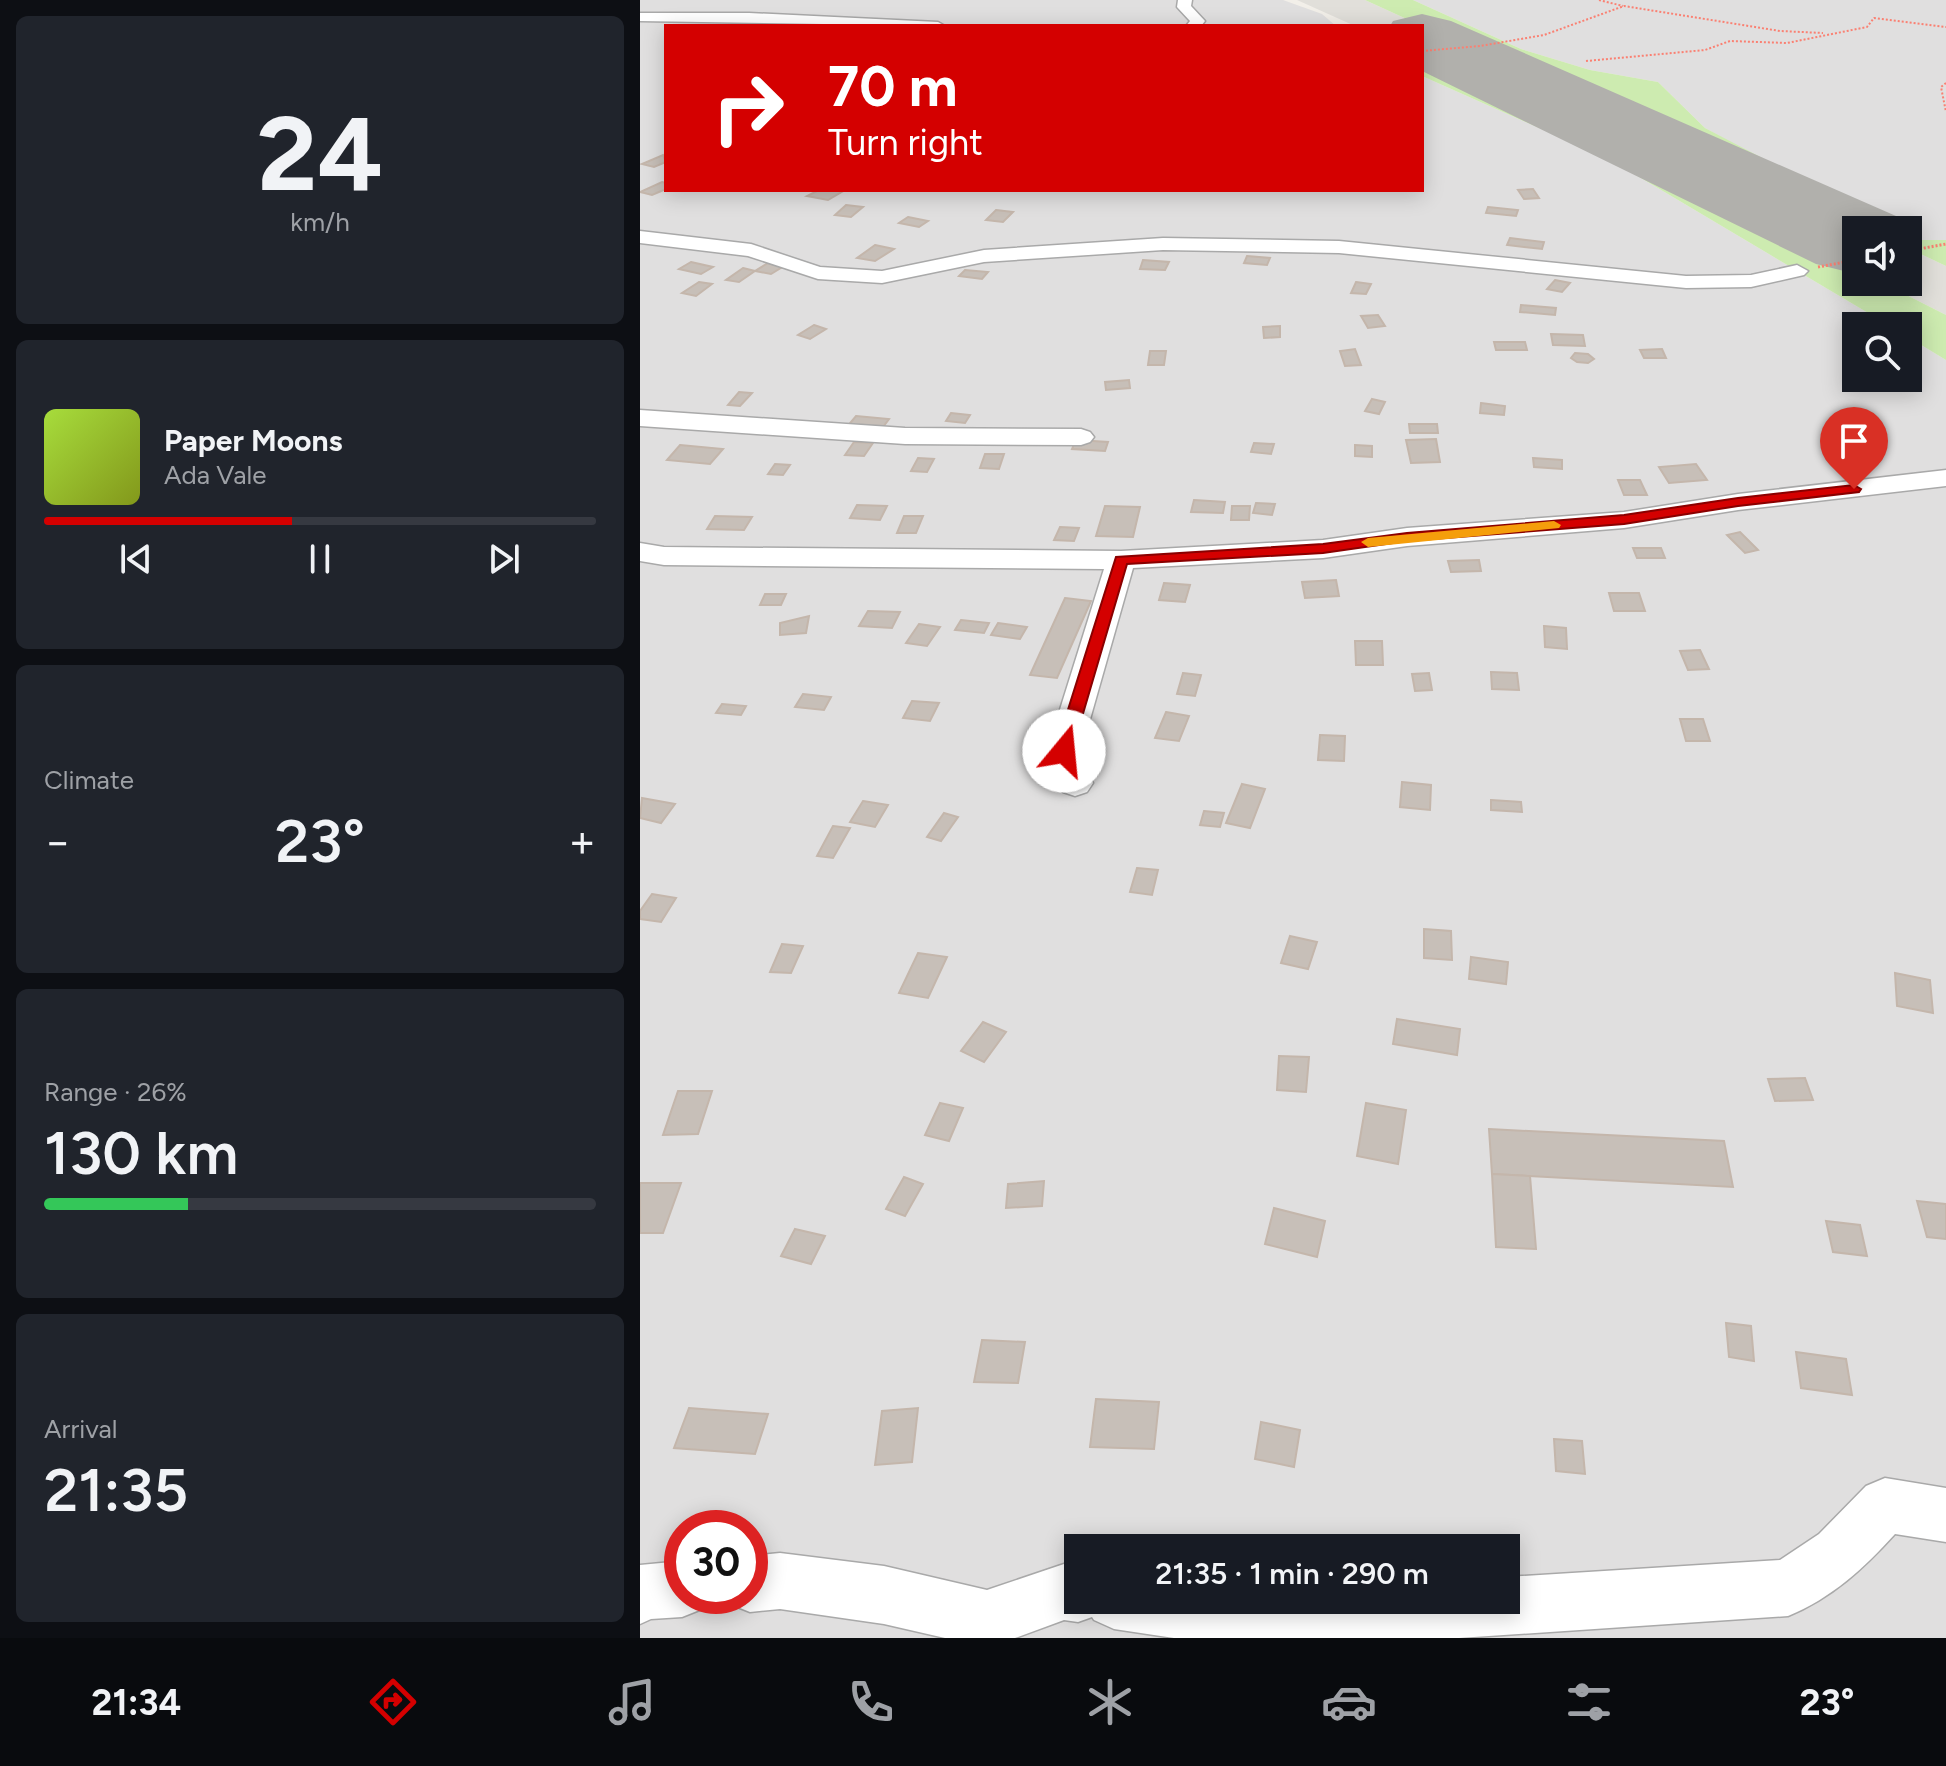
<!DOCTYPE html>
<meta charset="utf-8">
<style>
body{margin:0;font-family:Figtree,sans-serif;background:#20242c;color:#f1f3f6;height:100vh;display:flex;flex-direction:column;font-size:30px;white-space:nowrap}
*{box-sizing:border-box;margin:0}
p{font-size:26px;color:#9ea1a6}
.icon{flex:none;width:44px;height:44px;fill:none;stroke:currentColor;stroke-width:2;stroke-linecap:round;stroke-linejoin:round}
.map{position:relative;flex:1;overflow:hidden}
.sheet{display:flex;flex-direction:column;gap:16px;padding:16px;background:#0d0f14;width:640px}
.sheet>*{flex:none}
.banner{position:absolute;left:24px;top:24px;width:760px;height:168px;border-radius:0px;box-shadow:0 4px 20px #0003;background:#d40000;color:#fff;overflow:hidden}
.controls{position:absolute;left:1202px;top:216px;display:grid;gap:16px}
.controls a{display:grid;place-items:center;width:80px;height:80px;border-radius:0px;background:#171b24;box-shadow:0 4px 20px #0003;font-size:40px}
.speed{position:absolute;left:24px;top:1510px;display:flex;gap:16px;font-size:40px;font-weight:700;text-align:center}
.speed>*{display:grid;place-content:center;width:104px;height:104px;border-radius:50%;background:#171b24;box-shadow:0 4px 20px #0003;line-height:1}
.speed .limit{border:12px solid #d22;background:#fff;color:#111}
.pin{position:absolute;display:grid;place-items:center;width:68px;height:68px;color:#fff;margin:-82px -34px;border-radius:50% 50% 50% 0;rotate:-45deg;box-shadow:0 0 8px #0007}
.pin .icon{rotate:45deg}
.me{position:absolute;width:88px;margin:-44px;rotate:17deg;stroke-linejoin:round;filter:drop-shadow(0 0 6px #0008)}
.turn{display:flex;align-items:center;gap:28px;height:168px;padding:0 32px;font-size:36px}
.turn .icon{width:104px;height:104px;stroke-width:2.5}
.turn b{display:block;font-size:56px;line-height:68px}
.big{font-size:60px;font-weight:600;line-height:1.1}
.sheet .card{flex:1;display:flex;flex-direction:column;justify-content:center;gap:12px;min-width:0;padding:0 28px;border-radius:12px;background:#20242c}
.sheet .dial{align-items:center;gap:0}
.dial b{font-size:104px;line-height:1}
.song{display:flex;align-items:center;gap:24px}
.cover{width:96px;height:96px;border-radius:12px;background:linear-gradient(135deg,hsl(80 70% 55%),hsl(70 70% 35%))}
.played{height:8px;border-radius:4px;background:linear-gradient(90deg,#d40000 45%,#363941 45%)}
.keys{display:flex;justify-content:space-around;direction:ltr}
.heat{display:flex;justify-content:space-between;align-items:center;font-size:44px;direction:ltr}
.charge{height:12px;border-radius:6px;background:linear-gradient(90deg,#34c759 26%,#363941 0)}
.trip{position:absolute;left:424px;top:1534px;width:456px;height:80px;border-radius:0px;background:#171b24;box-shadow:0 4px 20px #0003;font-weight:600;line-height:80px;text-align:center}
.tabs{display:flex;height:128px;justify-content:space-around;align-items:center;background:#090b0e;color:#9ea1a6}
.tabs .icon{width:56px;height:56px}
.tabs .selected{color:#d40000}
.tabs b{font-size:36px;color:#f1f3f6}
main{display:flex;flex:1;min-height:0}
.map>svg:first-child{display:block}
.residential{fill:#e0dfdf;fill-rule:evenodd}
.airport{fill:#e1dfda}
.grass{fill:#cdebb0}
.lines{fill:none;stroke-linecap:round;stroke-linejoin:round}
.runway{fill:#b1b0ac;fill-rule:evenodd}
.building{fill:#c7bfb8;stroke:#c4b6ab;stroke-width:2}
.minor-casing{stroke:#a9a9a9;stroke-width:3}
.path-far1{stroke:#fa8072;stroke-width:2;stroke-dasharray:2 2;stroke-linecap:butt}
.path{stroke:#fa8072;stroke-width:3;stroke-dasharray:2 2;stroke-linecap:butt}
.minor{fill:#fff;fill-rule:evenodd}
.route{fill:#d40000;stroke:#8a0000;stroke-width:2}
.slow{fill:#f59e0b}
</style>
<main>
<section class="sheet">
<div class="card dial"><b>24</b><p>km/h</p></div>
<div class="card">
<div class="song"><i class="cover"></i><div><b>Paper Moons</b><p>Ada Vale</p></div></div>
<div class="played"></div>
<div class="keys"><svg class="icon" aria-label="previous" viewBox="0 0 24 24"><path d="M18 5L8 12l10 7zM5 5v14"/></svg><svg class="icon" aria-label="pause" viewBox="0 0 24 24"><path d="M8 5v14M16 5v14"/></svg><svg class="icon" aria-label="next" viewBox="0 0 24 24"><path d="M6 5l10 7-10 7zM19 5v14"/></svg></div>
</div>
<div class="card"><p>Climate</p>
<div class="heat"><a>−</a><b class="big">23°</b><a>+</a></div>
</div>
<div class="card"><p>Range · 26%</p><b class="big">130 km</b><div class="charge"></div></div>
<div class="card"><p>Arrival</p><b class="big">21:35</b></div>
</section>
<div class="map">
<svg width="1306" height="1638" viewBox="0 0 1306 1638">
<rect width="100%" height="100%" fill="#f2efe9"/>
<!-- residential -->
<g class="residential">
<path d="M 0,0 L 643,0 L 682,14 L 696,26 L 26,26 L 26,190 L 782,190 L 782,76 L 969,159 L 1250,326 L 1216,326 L 1216,378 L 1268,378 L 1268,337 L 1306,360 L 1306,1638 L 0,1638 ZM 42,1528 L 110,1528 L 110,1596 L 42,1596 ZM 438,1548 L 866,1548 L 866,1600 L 438,1600 Z"/>
<path d="M 773,0 L 1306,0 L 1306,240 L 1279,240 L 1268,234 L 1268,230 L 1260,230 L 1135,167 L 1065,128 L 1018,82 L 950,70 L 881,49 Z"/>
</g>
<!-- airport -->
<g class="airport">
<path d="M 657,0 L 725,0 L 1229,230 L 1216,230 L 1216,269 L 782,58 L 782,26 L 715,26 Z"/>
<path d="M 1268,248 L 1306,266 L 1306,315 L 1241,282 L 1268,282 Z"/>
</g>
<!-- grass -->
<g class="grass">
<path d="M 725,0 L 773,0 L 881,49 L 950,70 L 1018,82 L 1065,128 L 1260,230 L 1229,230 Z"/>
<path d="M 782,58 L 1216,269 L 1216,282 L 1241,282 L 1306,315 L 1306,360 L 1268,337 L 1268,326 L 1250,326 L 969,159 L 782,76 Z"/>
<path d="M 1268,234 L 1279,240 L 1306,240 L 1306,266 L 1268,248 Z"/>
</g>
<g class="lines">
<!-- runway -->
<g class="runway">
<path d="M 782,14 L 811,21 L 1256,216 L 1266,230 L 1216,230 L 1216,274 L 1176,264 L 782,71 L 782,26 L 750,26 L 753,21 Z"/>
<path d="M 1268,234 L 1272,240 L 1268,246 Z"/>
</g>
</g>
<!-- building -->
<g class="building">
<path d="M 23,155 L 26,162 L 14,167 L 2,164 Z"/>
<path d="M 22,182 L 26,183 L 26,189 L 12,195 L 0,192 Z"/>
<path d="M 893,189 L 899,198 L 884,199 L 878,190 Z"/>
<path d="M 179,190 L 205,190 L 188,200 L 167,196 Z"/>
<path d="M 206,205 L 223,207 L 211,217 L 195,215 Z"/>
<path d="M 848,207 L 878,210 L 876,216 L 846,213 Z"/>
<path d="M 356,210 L 373,212 L 363,222 L 346,220 Z"/>
<path d="M 268,217 L 288,221 L 279,227 L 259,223 Z"/>
<path d="M 870,238 L 904,242 L 902,249 L 867,245 Z"/>
<path d="M 235,245 L 254,249 L 235,261 L 217,258 Z"/>
<path d="M 607,256 L 630,258 L 627,265 L 604,263 Z"/>
<path d="M 503,260 L 529,262 L 525,270 L 500,269 Z"/>
<path d="M 51,262 L 73,267 L 61,274 L 39,269 Z"/>
<path d="M 128,263 L 144,266 L 131,274 L 115,271 Z"/>
<path d="M 103,268 L 115,271 L 99,282 L 86,280 Z"/>
<path d="M 325,270 L 348,272 L 342,279 L 319,276 Z"/>
<path d="M 915,280 L 930,283 L 922,292 L 907,289 Z"/>
<path d="M 59,282 L 72,284 L 56,296 L 42,293 Z"/>
<path d="M 716,282 L 731,284 L 726,294 L 711,293 Z"/>
<path d="M 881,305 L 916,308 L 915,315 L 880,312 Z"/>
<path d="M 738,315 L 745,326 L 728,328 L 721,316 Z"/>
<path d="M 174,325 L 186,329 L 170,339 L 158,335 Z"/>
<path d="M 640,326 L 640,337 L 624,338 L 623,327 Z"/>
<path d="M 911,334 L 943,335 L 945,346 L 913,345 Z"/>
<path d="M 854,342 L 885,342 L 887,350 L 856,350 Z"/>
<path d="M 715,349 L 721,365 L 705,366 L 700,351 Z"/>
<path d="M 1022,349 L 1026,358 L 1004,358 L 1000,350 Z"/>
<path d="M 510,351 L 526,351 L 524,365 L 508,365 Z"/>
<path d="M 935,353 L 948,354 L 954,359 L 948,363 L 937,362 L 931,358 Z"/>
<path d="M 489,380 L 490,388 L 466,390 L 465,382 Z"/>
<path d="M 99,392 L 112,393 L 100,406 L 88,405 Z"/>
<path d="M 732,399 L 745,402 L 739,414 L 725,411 Z"/>
<path d="M 841,403 L 865,406 L 864,415 L 840,413 Z"/>
<path d="M 311,413 L 330,415 L 325,423 L 306,421 Z"/>
<path d="M 216,416 L 249,419 L 240,431 L 206,428 Z"/>
<path d="M 769,424 L 797,424 L 798,433 L 770,433 Z"/>
<path d="M 796,439 L 800,462 L 771,463 L 766,440 Z"/>
<path d="M 436,440 L 468,442 L 465,451 L 432,449 Z"/>
<path d="M 214,442 L 233,443 L 224,456 L 205,455 Z"/>
<path d="M 614,443 L 634,444 L 631,454 L 611,452 Z"/>
<path d="M 40,445 L 83,449 L 70,464 L 27,460 Z"/>
<path d="M 715,445 L 732,446 L 732,457 L 715,456 Z"/>
<path d="M 345,454 L 364,454 L 359,469 L 340,468 Z"/>
<path d="M 278,458 L 294,459 L 287,472 L 271,471 Z"/>
<path d="M 893,458 L 922,460 L 922,469 L 894,467 Z"/>
<path d="M 135,464 L 150,465 L 143,475 L 128,474 Z"/>
<path d="M 1056,464 L 1067,480 L 1029,483 L 1019,467 Z"/>
<path d="M 978,480 L 1000,480 L 1007,495 L 984,495 Z"/>
<path d="M 554,500 L 585,502 L 583,513 L 551,512 Z"/>
<path d="M 616,503 L 635,504 L 632,515 L 613,513 Z"/>
<path d="M 217,505 L 247,506 L 240,520 L 210,518 Z"/>
<path d="M 465,506 L 500,507 L 493,537 L 456,536 Z"/>
<path d="M 592,506 L 610,506 L 609,520 L 591,520 Z"/>
<path d="M 75,516 L 112,517 L 104,530 L 67,529 Z"/>
<path d="M 264,516 L 283,516 L 276,533 L 257,533 Z"/>
<path d="M 420,527 L 439,528 L 434,541 L 414,540 Z"/>
<path d="M 1100,532 L 1118,550 L 1105,553 L 1087,535 Z"/>
<path d="M 993,548 L 1021,548 L 1025,558 L 997,558 Z"/>
<path d="M 839,560 L 841,571 L 811,572 L 808,561 Z"/>
<path d="M 696,580 L 699,596 L 665,598 L 662,582 Z"/>
<path d="M 524,583 L 550,585 L 545,602 L 519,600 Z"/>
<path d="M 969,593 L 999,593 L 1005,611 L 974,611 Z"/>
<path d="M 125,594 L 146,594 L 141,605 L 120,605 Z"/>
<path d="M 425,598 L 451,601 L 417,678 L 390,675 Z"/>
<path d="M 228,611 L 260,612 L 252,628 L 219,626 Z"/>
<path d="M 169,616 L 166,633 L 140,635 L 140,623 Z"/>
<path d="M 321,620 L 349,623 L 344,633 L 315,630 Z"/>
<path d="M 358,623 L 387,627 L 380,639 L 351,635 Z"/>
<path d="M 279,624 L 300,627 L 287,646 L 266,643 Z"/>
<path d="M 904,626 L 926,628 L 927,649 L 905,647 Z"/>
<path d="M 715,641 L 742,641 L 743,665 L 716,665 Z"/>
<path d="M 1060,650 L 1069,669 L 1048,670 L 1040,651 Z"/>
<path d="M 851,672 L 877,673 L 879,690 L 852,689 Z"/>
<path d="M 543,673 L 561,675 L 555,696 L 537,694 Z"/>
<path d="M 789,673 L 792,690 L 775,691 L 772,674 Z"/>
<path d="M 163,694 L 191,697 L 184,710 L 155,707 Z"/>
<path d="M 272,701 L 299,703 L 290,721 L 263,718 Z"/>
<path d="M 82,704 L 106,706 L 101,715 L 76,713 Z"/>
<path d="M 526,712 L 549,716 L 539,741 L 515,738 Z"/>
<path d="M 1040,719 L 1063,719 L 1070,741 L 1046,741 Z"/>
<path d="M 680,735 L 705,736 L 704,761 L 678,760 Z"/>
<path d="M 762,782 L 791,785 L 790,810 L 760,807 Z"/>
<path d="M 602,784 L 625,789 L 610,828 L 586,823 Z"/>
<path d="M 2,798 L 35,804 L 21,823 L 0,818 Z"/>
<path d="M 851,800 L 881,802 L 882,812 L 851,810 Z"/>
<path d="M 223,801 L 248,805 L 235,827 L 210,822 Z"/>
<path d="M 564,811 L 584,813 L 580,827 L 560,825 Z"/>
<path d="M 304,813 L 318,817 L 301,841 L 287,837 Z"/>
<path d="M 193,826 L 210,828 L 193,858 L 177,856 Z"/>
<path d="M 497,868 L 518,870 L 512,895 L 490,892 Z"/>
<path d="M 12,894 L 36,898 L 21,922 L 0,919 L 0,911 Z"/>
<path d="M 784,929 L 811,931 L 812,960 L 784,958 Z"/>
<path d="M 650,936 L 677,942 L 668,969 L 641,963 Z"/>
<path d="M 142,944 L 163,946 L 151,973 L 130,972 Z"/>
<path d="M 278,953 L 307,957 L 288,998 L 259,993 Z"/>
<path d="M 831,957 L 868,962 L 866,984 L 829,979 Z"/>
<path d="M 1255,973 L 1290,980 L 1293,1013 L 1257,1006 Z"/>
<path d="M 757,1019 L 820,1029 L 817,1055 L 753,1044 Z"/>
<path d="M 343,1022 L 366,1032 L 344,1062 L 321,1051 Z"/>
<path d="M 639,1056 L 669,1057 L 666,1092 L 637,1090 Z"/>
<path d="M 1165,1078 L 1173,1100 L 1135,1101 L 1128,1079 Z"/>
<path d="M 38,1091 L 72,1091 L 58,1134 L 23,1135 Z"/>
<path d="M 300,1103 L 323,1108 L 309,1141 L 285,1135 Z"/>
<path d="M 726,1103 L 766,1110 L 758,1164 L 717,1156 Z"/>
<path d="M 849,1129 L 1084,1141 L 1093,1187 L 852,1174 Z"/>
<path d="M 852,1174 L 890,1176 L 896,1249 L 856,1247 Z"/>
<path d="M 264,1177 L 283,1184 L 265,1216 L 246,1209 Z"/>
<path d="M 404,1181 L 402,1206 L 366,1208 L 368,1184 Z"/>
<path d="M 0,1183 L 41,1183 L 23,1233 L 0,1233 Z"/>
<path d="M 1277,1201 L 1306,1204 L 1306,1239 L 1287,1237 Z"/>
<path d="M 634,1208 L 685,1221 L 677,1257 L 625,1244 Z"/>
<path d="M 1186,1221 L 1220,1225 L 1227,1256 L 1193,1252 Z"/>
<path d="M 155,1229 L 185,1236 L 171,1264 L 141,1256 Z"/>
<path d="M 1086,1323 L 1111,1326 L 1114,1361 L 1089,1357 Z"/>
<path d="M 342,1340 L 385,1342 L 378,1383 L 334,1382 Z"/>
<path d="M 1156,1352 L 1206,1359 L 1212,1395 L 1161,1388 Z"/>
<path d="M 456,1399 L 519,1402 L 514,1449 L 450,1447 Z"/>
<path d="M 49,1408 L 128,1414 L 115,1454 L 34,1448 Z"/>
<path d="M 278,1408 L 272,1462 L 235,1465 L 242,1411 Z"/>
<path d="M 621,1422 L 660,1430 L 654,1467 L 615,1459 Z"/>
<path d="M 914,1439 L 942,1441 L 945,1474 L 916,1471 Z"/>
</g>
<g class="lines">
<defs>
<g id="minor">
<path d="M 538,0 L 552,0 L 551,6 L 565,21 L 561,26 L 546,26 L 550,21 L 537,7 Z"/>
<path d="M 0,13 L 109,13 L 298,22 L 305,26 L 0,21 Z"/>
<path d="M 0,231 L 111,244 L 180,267 L 242,271 L 344,250 L 523,238 L 699,241 L 1046,276 L 1111,275 L 1157,265 L 1168,271 L 1164,275 L 1111,287 L 1046,288 L 699,253 L 523,250 L 344,262 L 242,283 L 178,279 L 108,256 L 0,243 Z"/>
<path d="M 0,410 L 265,428 L 441,429 L 450,432 L 454,437 L 450,442 L 441,445 L 265,444 L 0,426 Z"/>
<path d="M 1306,470 L 1306,486 L 1098,510 L 984,528 L 767,546 L 683,558 L 493,568 L 441,751 L 453,783 L 447,792 L 435,796 L 423,792 L 407,751 L 464,569 L 24,565 L 0,561 L 0,543 L 24,547 L 481,551 L 683,540 L 767,528 L 984,512 L 1098,494 Z"/>
<path d="M 1245,1478 L 1306,1488 L 1306,1542 L 1255,1534 C 1224,1568 1192,1598 1148,1616 L 819,1638 L 534,1638 L 474,1629 L 454,1620 L 452,1617 L 438,1622 L 424,1620 L 375,1638 L 305,1638 L 244,1624 L 140,1609 L 110,1612 L 90,1604 L 87,1596 L 110,1596 L 110,1556 L 140,1553 L 244,1566 L 347,1590 L 424,1564 L 438,1566 L 438,1600 L 866,1600 L 866,1577 L 1140,1560 L 1179,1534 L 1226,1486 Z"/>
<path d="M 42,1561 L 42,1596 L 68,1596 L 62,1609 L 42,1617 L 11,1619 L 0,1624 L 0,1565 Z"/>
</g>
</defs>
<!-- minor casing -->
<use href="#minor" class="minor-casing"/>
<!-- path-far1 -->
<g class="path-far1">
<path d="M 959,0 L 983,6"/>
<path d="M 782,51 L 840,46 L 904,35 L 984,6 L 1140,31 L 1183,33"/>
<path d="M 946,61 L 1065,50 L 1090,41 L 1147,43 L 1227,27 L 1234,18 L 1306,27"/>
<path d="M 1306,83 L 1301,87 L 1306,112"/>
</g>
<!-- path -->
<g class="path">
<path d="M 1268,251 L 1306,244"/>
<path d="M 1178,267 L 1216,260"/>
</g>
<!-- minor -->
<use href="#minor" class="minor"/>
</g>
<!-- route -->
<path class="route" d="M 1214,485 L 1221,489 L 1219,492 L 1098,506 L 984,524 L 767,541 L 683,553 L 487,564 L 432,751 L 424,757 L 415,751 L 476,557 L 683,544 L 767,533 L 984,515 L 1098,498 Z"/>
<!-- slow -->
<path class="slow" d="M 914,521 L 921,525 L 919,528 L 728,547 L 721,542 L 728,538 Z"/>
</svg>
<div class="controls">
<a><svg class="icon" aria-label="sound" viewBox="0 0 24 24"><path d="M4 9h4l5-4v14l-5-4H4zM17 9q2 3 0 6"/></svg></a>
<a><svg class="icon" aria-label="search" viewBox="0 0 24 24"><circle cx="10" cy="10" r="6"/><path d="M15 15l6 6"/></svg></a>
</div>
<div class="speed"><div class="limit">30</div></div>
<div class="pin" style="left:1214px;top:489px;background:#d93025"><svg class="icon" aria-label="arrive" viewBox="0 0 24 24"><path d="M6 21V4h12l-3 4 3 4H6"/></svg></div>
<svg class="me" style="left:424px;top:751px" viewBox="-20 -20 40 40"><circle r="19" fill="#fff"/><path d="M0-13L10 11 0 6-10 11z" fill="#d40000"/></svg>
<div class="trip">21:35 · 1 min · 290 m</div>
<div class="banner">
<div class="turn"><svg class="icon" aria-label="right" viewBox="0 0 24 24"><path d="M7 20v-9h11M14 6l5 5-5 5"/></svg><div><b>70 m</b>Turn right</div></div>
</div>
</div>
</main>
<nav class="tabs">
<b>21:34</b>
<svg class="icon selected" aria-label="directions" viewBox="0 0 24 24"><path d="M12 3l9 9-9 9-9-9zM9 14v-3h6M13 9l2 2-2 2"/></svg>
<svg class="icon" aria-label="music" viewBox="0 0 24 24"><path d="M9 18V5l10-2v13"/><circle cx="6" cy="18" r="3"/><circle cx="16" cy="16" r="3"/></svg>
<svg class="icon" aria-label="phone" viewBox="0 0 24 24"><path d="M5 4h4l2 5-3 2q2 4 5 5l2-3 5 2v4C11 20 4 13 5 4z"/></svg>
<svg class="icon" aria-label="climate" viewBox="0 0 24 24"><path d="M12 3v18M4 7l16 10M4 17L20 7"/></svg>
<svg class="icon" aria-label="car" viewBox="0 0 24 24"><path d="M5 17H2v-5l4-1 3-4h7l3 4 3 1v5h-3M9 17h6M6 11h13"/><circle cx="7" cy="17" r="2"/><circle cx="17" cy="17" r="2"/></svg>
<svg class="icon" aria-label="filters" viewBox="0 0 24 24"><path d="M4 7h16M4 17h16"/><circle cx="9" cy="7" r="2"/><circle cx="15" cy="17" r="2"/></svg>
<b>23°</b>
</nav>
